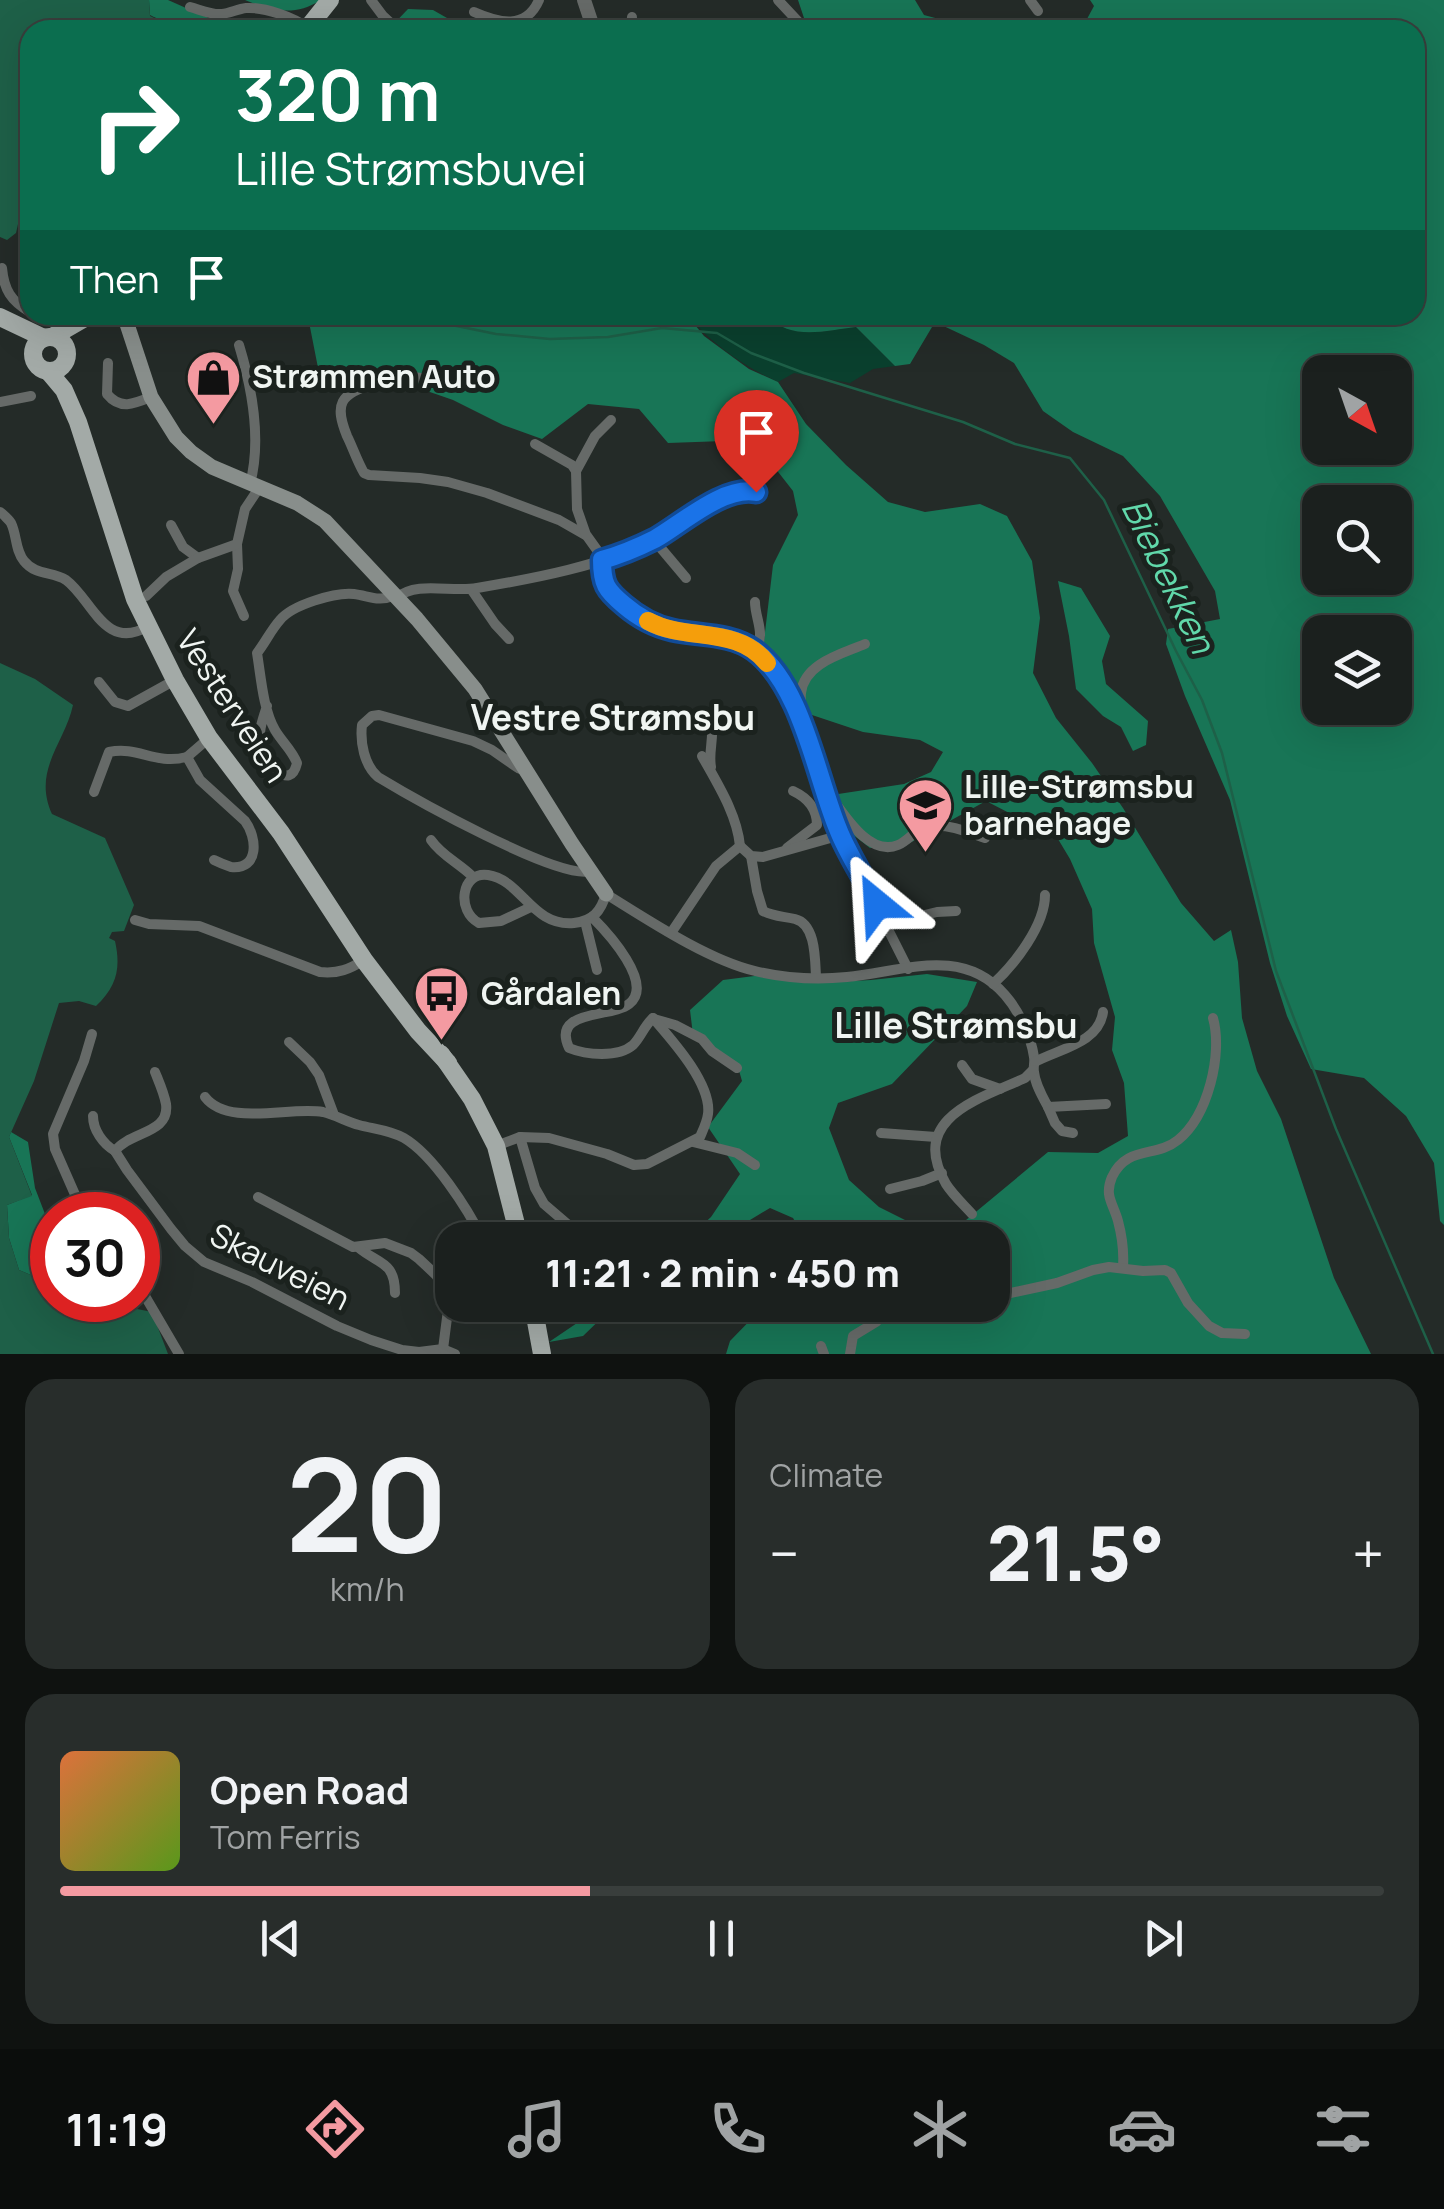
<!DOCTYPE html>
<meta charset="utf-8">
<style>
body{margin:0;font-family:Manrope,sans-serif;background:#282d2b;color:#f1f3f6;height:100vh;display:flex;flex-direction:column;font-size:38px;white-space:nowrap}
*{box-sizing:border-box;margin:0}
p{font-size:32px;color:#a0a3a4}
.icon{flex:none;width:55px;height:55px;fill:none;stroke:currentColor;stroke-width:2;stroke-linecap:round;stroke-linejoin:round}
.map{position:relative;height:1354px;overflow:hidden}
.details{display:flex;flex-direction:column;gap:25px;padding:25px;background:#0f1210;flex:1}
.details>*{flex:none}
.guide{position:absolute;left:20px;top:20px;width:1405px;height:305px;border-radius:30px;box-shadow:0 10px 40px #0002,0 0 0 2px #393e3c;background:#0b6e4f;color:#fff;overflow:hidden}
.needle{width:65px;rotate:140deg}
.tools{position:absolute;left:1302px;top:355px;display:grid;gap:20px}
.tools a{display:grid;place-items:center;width:110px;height:110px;border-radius:20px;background:#1b201e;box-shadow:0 10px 40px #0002,0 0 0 2px #393e3c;font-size:50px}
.speed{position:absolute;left:30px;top:1192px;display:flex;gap:20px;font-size:50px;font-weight:700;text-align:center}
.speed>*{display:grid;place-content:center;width:130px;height:130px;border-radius:50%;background:#1b201e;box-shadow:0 10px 40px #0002,0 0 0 2px #393e3c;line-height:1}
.speed .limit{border:15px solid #d22;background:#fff;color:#111}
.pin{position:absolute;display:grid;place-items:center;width:85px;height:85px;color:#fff;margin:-102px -42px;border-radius:50% 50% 50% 0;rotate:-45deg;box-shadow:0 0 10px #0007}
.pin .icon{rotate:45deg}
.me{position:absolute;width:110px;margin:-55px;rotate:333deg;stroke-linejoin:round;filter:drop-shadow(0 0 8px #0008)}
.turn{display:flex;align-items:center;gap:35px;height:210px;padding:0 50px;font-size:45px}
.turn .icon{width:130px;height:130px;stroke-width:2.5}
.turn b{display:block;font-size:70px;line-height:85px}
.then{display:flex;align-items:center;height:95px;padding:0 50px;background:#0003;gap:20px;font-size:38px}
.big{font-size:75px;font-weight:800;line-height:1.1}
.details .tile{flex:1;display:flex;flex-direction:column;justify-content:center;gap:15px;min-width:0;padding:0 35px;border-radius:30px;background:#282d2b}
.details .dial{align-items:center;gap:0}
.dial b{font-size:130px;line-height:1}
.song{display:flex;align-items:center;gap:30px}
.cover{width:120px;height:120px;border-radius:15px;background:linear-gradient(135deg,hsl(20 70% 55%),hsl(90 70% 35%))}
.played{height:10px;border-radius:5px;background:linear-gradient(90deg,#f49aa1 40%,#393e3c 40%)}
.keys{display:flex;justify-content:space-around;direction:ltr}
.heat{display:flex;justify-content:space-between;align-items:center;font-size:55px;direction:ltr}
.details .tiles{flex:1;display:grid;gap:25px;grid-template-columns:1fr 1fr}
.tile:last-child{grid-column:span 2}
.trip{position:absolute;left:435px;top:1222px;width:575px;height:100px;border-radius:30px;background:#1b201e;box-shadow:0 10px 40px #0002,0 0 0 2px #393e3c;font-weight:800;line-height:100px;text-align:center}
.dock{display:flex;height:160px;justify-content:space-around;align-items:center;background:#0b0d0c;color:#a0a3a4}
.dock .icon{width:70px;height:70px}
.dock .active{color:#f49aa1}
.dock b{font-size:45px;color:#f1f3f6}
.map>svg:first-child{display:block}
.green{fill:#0a402e}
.forest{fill:#187556;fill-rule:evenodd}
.water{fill:#1e6048}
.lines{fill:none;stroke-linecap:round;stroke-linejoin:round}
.stream{stroke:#1e6048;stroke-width:2.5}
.minor{stroke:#666a68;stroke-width:10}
.tertiary{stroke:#666a68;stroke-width:14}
.secondary{stroke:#888e8b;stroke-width:15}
.primary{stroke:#a3aaa7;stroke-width:18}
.route-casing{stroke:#114b97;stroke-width:25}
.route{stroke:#1a73e8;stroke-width:18}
.slow{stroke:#f59e0b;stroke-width:18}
.labels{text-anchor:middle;stroke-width:10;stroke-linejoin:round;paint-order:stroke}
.poi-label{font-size:32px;font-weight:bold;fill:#f0f5f2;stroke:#1b221e;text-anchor:start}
.street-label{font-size:32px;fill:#f0f5f2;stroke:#1b221e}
.water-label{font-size:35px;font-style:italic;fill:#61d8aa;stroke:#1b221e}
.neighbourhood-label{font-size:35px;font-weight:bold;fill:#f0f5f2;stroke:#1b221e}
</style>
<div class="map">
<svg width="1444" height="1354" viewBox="0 0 1444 1354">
<rect width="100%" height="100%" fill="#242b28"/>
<!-- green -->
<path class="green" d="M 687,315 L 769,315 C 789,342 828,330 856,327 L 895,366 L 873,369 L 850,383 L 794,373 L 778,382 C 743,366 712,344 687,315 Z"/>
<!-- forest -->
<g class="forest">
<path d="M 149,0 L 168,0 L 213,20 L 215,30 C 200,30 164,23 150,15 Z"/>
<path d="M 245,0 L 321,0 C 294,17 273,11 245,0 Z"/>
<path d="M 798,0 L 915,0 L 924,15 L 980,30 L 808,30 Z"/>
<path d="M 1090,0 L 1444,0 L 1444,1225 L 1440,1221 L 1434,1163 L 1406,1116 L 1364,1078 L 1311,1069 L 1287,1016 L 1270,963 L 1230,800 L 1185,696 L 1166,644 L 1168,629 L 1220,619 L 1215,591 L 1160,496 L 1123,456 L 1073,432 L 1043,411 L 1014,363 L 984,345 L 935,322 L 910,364 L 895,366 L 856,327 C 828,330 788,342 769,315 L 1415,315 L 1415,30 L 1081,30 L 1094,6 ZM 1395,372 L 1395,448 L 1320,448 L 1320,372 ZM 1395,502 L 1395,578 L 1320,578 L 1320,502 ZM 1395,632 L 1395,708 L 1320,708 L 1320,632 Z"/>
<path d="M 408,9 L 433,10 L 468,30 L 388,30 Z"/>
<path d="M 302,315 L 687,315 L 704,336 L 749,369 L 778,382 L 806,424 L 846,465 L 888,502 L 925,512 L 980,504 L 1007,516 L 1032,561 L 1040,618 L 1033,673 L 1056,718 L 1092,763 L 1123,808 L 1181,903 L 1214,941 L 1231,930 L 1238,962 L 1242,1018 L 1257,1071 L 1281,1119 L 1334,1278 L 1371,1354 L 726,1354 L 730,1341 L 765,1305 L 992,1305 L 992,1240 L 806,1240 L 793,1218 L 770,1208 L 717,1240 L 686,1240 L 711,1217 L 740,1174 L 708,1127 L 742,1081 L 738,1067 L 693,1035 L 690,1010 L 723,980 L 762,975 L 815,983 L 871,980 L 927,974 L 977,982 L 967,1006 L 892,1084 L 838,1103 L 829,1128 L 849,1180 L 879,1207 L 931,1233 L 960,1225 L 1048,1152 L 1098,1153 L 1128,1136 L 1124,1083 L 1112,1050 L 1115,1017 L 1094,943 L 1092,909 L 1070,859 L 1046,819 L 1017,817 L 986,801 L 908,844 L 870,848 L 834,820 L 825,796 L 904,784 L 931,772 L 943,752 L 920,740 L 863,732 L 809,714 L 797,724 L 764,668 L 763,649 L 773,565 L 798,515 L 793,491 L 758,446 L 724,441 L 668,443 L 639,409 L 588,404 L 542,439 L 503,425 L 453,400 L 401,382 L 345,394 L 320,378 L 309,322 Z"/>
<path d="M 1058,581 L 1081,588 L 1110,636 L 1102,661 L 1106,684 L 1148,721 L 1146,745 L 1133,751 L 1121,727 L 1103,716 L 1076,689 L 1069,636 Z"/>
<path d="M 11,1132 L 28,1142 L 35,1188 L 45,1214 L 41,1249 L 52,1257 L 52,1284 L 19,1270 L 9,1238 L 7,1205 L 32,1195 L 9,1137 Z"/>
<path d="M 597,1305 L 615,1305 L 583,1336 L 549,1342 L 580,1321 Z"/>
</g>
<!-- water -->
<g class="water">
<path d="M 0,0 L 149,0 L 150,16 C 164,24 181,22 196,30 L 30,30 L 30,233 L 18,224 L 16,233 L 7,240 L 0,237 Z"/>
<path d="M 0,663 L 35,679 L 73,705 C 65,743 32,770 52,814 L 105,838 L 134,905 L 124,931 L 112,932 L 109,938 L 115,941 C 121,968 117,986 96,1006 L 79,1001 L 59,1003 L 34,1081 L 9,1137 L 32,1196 L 7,1205 L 9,1238 L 19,1270 L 52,1284 L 52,1300 L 93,1300 L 152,1312 L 168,1354 L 0,1354 Z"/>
</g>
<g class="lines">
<!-- stream -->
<path class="stream" d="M 424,315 L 442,323 L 496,334 L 550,339 L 608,337 L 662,328 L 717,333 L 751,353 L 804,373 L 963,422 L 1015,444 L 1070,458 L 1104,500 L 1176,651 L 1202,700 L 1222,753 L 1276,971 L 1336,1129 L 1433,1354"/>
<!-- minor -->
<g class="minor">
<path d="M 371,0 L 383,16 L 398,30"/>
<path d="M 778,0 L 806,30"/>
<path d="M 1030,0 L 1038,11"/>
<path d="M 190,7 C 201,10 211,15 222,14 C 230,13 238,9 246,8 C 265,7 293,17 308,28"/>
<path d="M 474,12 C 499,23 526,30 539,0"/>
<path d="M 631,30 L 632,17"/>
<path d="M 2,268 C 4,290 11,301 30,312"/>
<path d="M 35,315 L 52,321 L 66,315"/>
<path d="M 239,345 C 252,388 262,439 250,484"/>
<path d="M 108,363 L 107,394 C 120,410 134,404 151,397"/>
<path d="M 421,378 C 403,375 390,380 373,384 C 340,394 334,404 347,436 C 353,448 357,461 364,473 L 369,475 L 420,478 L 448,482 L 487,493 L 559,520 L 587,536 L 602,557 L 603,580 L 607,589 L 632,612 L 654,625 L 671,630 L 718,636 L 750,647 L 762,657 L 788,693 L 803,724 L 810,752 L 838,830 L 908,969"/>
<path d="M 0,402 L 31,396"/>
<path d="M 535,444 L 572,465 L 576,471"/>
<path d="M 0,512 C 2,513 10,521 11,523 C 17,535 15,550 24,561 C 36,576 52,571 66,580 C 92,599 104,651 147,627"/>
<path d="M 171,525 L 183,547 L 198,558"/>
<path d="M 586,535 L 577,509 L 576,471 L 595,436 L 611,420"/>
<path d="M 654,540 L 686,578"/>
<path d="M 237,544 L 238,569 L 233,591 L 244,616"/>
<path d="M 471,589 L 495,624 L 509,639"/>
<path d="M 146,596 L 166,577 L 198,558 L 237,544 L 245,509 L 259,488"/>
<path d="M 396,598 C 418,580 451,593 477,588 C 531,579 607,565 654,539 C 683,524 723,486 756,492"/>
<path d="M 754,650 C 767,636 755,619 755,602"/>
<path d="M 99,682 L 115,702 L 128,706 L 175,680"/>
<path d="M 267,706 C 263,718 257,734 261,747 C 266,761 290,793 297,763 C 292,750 282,742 275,730 C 263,709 261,677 257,653 C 265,643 271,630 280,620 C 292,605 335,592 354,594 C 369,596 379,602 393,596"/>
<path d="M 711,718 C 715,737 708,751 711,767"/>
<path d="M 803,718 C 802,710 800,701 801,693 C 804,663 842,654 865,644"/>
<path d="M 209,738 L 187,757 L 200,780 L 245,821 C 257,837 260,870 231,867 C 228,866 216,861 214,860"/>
<path d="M 702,756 C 717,783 737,814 740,846"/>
<path d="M 526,771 L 518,768 L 492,750 L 473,741 L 379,715 L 372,716 L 362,725 C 360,742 364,765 378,777 C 411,797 558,880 590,871"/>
<path d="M 94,792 L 109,752 C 139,746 154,765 187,757"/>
<path d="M 832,798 C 845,816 870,857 898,845 C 910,840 916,827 931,826 C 950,824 968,832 985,838"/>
<path d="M 431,840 C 442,856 459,863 473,877"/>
<path d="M 787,848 L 817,825 C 817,809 808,798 793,791"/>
<path d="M 751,856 L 757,891 L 763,911 C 774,917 783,916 795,919 C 816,924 815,960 816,977"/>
<path d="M 531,907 L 501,921 L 479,923 C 456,911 461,871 488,875 C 522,880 532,927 574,923 C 593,921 601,911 606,894 C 648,920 708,960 755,971 C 784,978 817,980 847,977 C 902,972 962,945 1005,995 C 1019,1011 1031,1036 1034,1057 C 1035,1062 1033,1067 1034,1072 C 1035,1084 1042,1096 1048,1107 L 1106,1104"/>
<path d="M 592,917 C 608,933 655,984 629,1004 C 611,1018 551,1009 569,1048 C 586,1055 618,1058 633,1045 C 641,1037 644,1026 653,1018"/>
<path d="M 135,920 L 149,924 L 199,926 L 320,972 C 338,974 350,969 364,960"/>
<path d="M 585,921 L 597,970"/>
<path d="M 887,924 L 937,912 L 956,911"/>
<path d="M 671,933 L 716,866 L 740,846 L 751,856 L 763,857 L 841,835"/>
<path d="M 993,984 C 1015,964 1045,925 1045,895"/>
<path d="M 654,1019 L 675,1025 L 702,1039 L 712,1051 L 737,1068"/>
<path d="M 289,1042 L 310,1062 L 319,1075 L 334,1115"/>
<path d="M 1035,1062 C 1059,1049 1099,1043 1103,1012"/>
<path d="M 962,1065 L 972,1079 L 1000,1089"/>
<path d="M 155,1072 C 159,1082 164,1093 166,1104 C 170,1134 130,1131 115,1151 L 127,1170 L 171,1229 L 185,1246 L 204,1262 L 252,1282 L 337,1326 L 371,1340 L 402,1350 L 419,1352 L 443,1349 L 455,1354"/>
<path d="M 205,1097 C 228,1127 290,1106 323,1112 C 336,1115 347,1122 359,1125 C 374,1129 390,1130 404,1138 C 433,1155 468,1209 483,1240"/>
<path d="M 1048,1107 L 1055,1123 L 1062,1131 L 1073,1133"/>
<path d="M 93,1116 C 93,1130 103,1144 115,1151"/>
<path d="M 881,1133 L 936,1137"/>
<path d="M 520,1137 L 535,1188 L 544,1204 L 586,1240"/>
<path d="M 693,1142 L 737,1153 L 755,1165"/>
<path d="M 496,1146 L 520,1137 L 549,1138 L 607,1154 L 634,1165 L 647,1164 L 700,1137 C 703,1130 707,1122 708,1114 C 712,1084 672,1040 653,1018"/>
<path d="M 890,1189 L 922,1181 L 942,1173"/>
<path d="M 258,1197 L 353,1247 L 385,1243 L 411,1253 L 419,1259 L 436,1275 L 445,1289 L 448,1310 L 443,1349"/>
<path d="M 972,1214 C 964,1205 953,1195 946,1184 C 908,1118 979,1099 1025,1078 L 1033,1070"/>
<path d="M 84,1215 L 55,1149 L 53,1134 L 84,1061 L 92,1034"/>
<path d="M 615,1240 C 621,1230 628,1228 639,1228"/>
<path d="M 359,1248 C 378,1264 395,1261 395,1293"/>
<path d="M 1123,1267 C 1124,1252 1122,1236 1118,1221 C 1113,1203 1104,1196 1112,1177 C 1127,1145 1156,1158 1178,1140 C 1208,1116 1223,1054 1213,1018"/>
<path d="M 992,1269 L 1003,1266"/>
<path d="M 138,1284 L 179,1354"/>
<path d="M 992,1297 L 1057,1283 L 1093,1270 L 1109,1267 L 1143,1271 L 1165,1270 L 1171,1273 L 1188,1303 L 1209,1326 L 1222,1333 L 1245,1334"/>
<path d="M 821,1346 L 824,1354"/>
<path d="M 850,1354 L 853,1336 L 876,1322 L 892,1305"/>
</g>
<!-- tertiary -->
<path class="tertiary" d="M 584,0 L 594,30"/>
<!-- secondary -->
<path class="secondary" d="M 124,315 L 151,397 L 176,437 L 191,452 L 212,467 L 297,503 L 325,521 L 417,619 L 475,689 L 572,844 L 606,894"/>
<!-- primary -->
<g class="primary">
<path d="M 306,30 L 330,0"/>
<path d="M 0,317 L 44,338"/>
<path d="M 52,337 L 90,315"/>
<circle cx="50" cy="354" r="17"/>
<path d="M 48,371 L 64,390 L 78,422 L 135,599 L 175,680 L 209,738 L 281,833 L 364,960 L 418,1031 L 448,1063"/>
<path d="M 441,1054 L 472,1099 L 496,1146 L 520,1240"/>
<path d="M 533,1305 L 542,1354"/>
</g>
</g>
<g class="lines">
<defs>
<path id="route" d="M 756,492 C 723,486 683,523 655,539 C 637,548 620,555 602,560 C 602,584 606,590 624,605 C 638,617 654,626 672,630 C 699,636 730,633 754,650 C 802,685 816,776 838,829 C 848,855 865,879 877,904"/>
</defs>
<!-- route casing -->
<use href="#route" class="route-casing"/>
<!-- route -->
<use href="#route" class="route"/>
<!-- slow -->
<path class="slow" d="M 648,621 C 686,642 737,625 767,663"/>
</g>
<!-- icons -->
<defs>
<symbol id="shop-pin" viewBox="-11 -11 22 30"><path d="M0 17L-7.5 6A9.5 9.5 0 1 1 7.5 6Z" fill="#f49aa1" stroke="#1b221e"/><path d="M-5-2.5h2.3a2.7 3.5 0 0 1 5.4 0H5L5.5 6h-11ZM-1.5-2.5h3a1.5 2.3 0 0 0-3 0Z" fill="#111"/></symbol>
<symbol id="school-pin" viewBox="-11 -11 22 30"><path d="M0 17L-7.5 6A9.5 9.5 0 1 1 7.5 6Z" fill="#f49aa1" stroke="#1b221e"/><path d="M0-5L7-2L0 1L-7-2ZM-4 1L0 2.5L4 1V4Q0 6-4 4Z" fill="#111"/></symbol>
<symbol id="bus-pin" viewBox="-11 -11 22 30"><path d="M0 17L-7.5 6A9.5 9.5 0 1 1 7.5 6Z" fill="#f49aa1" stroke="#1b221e"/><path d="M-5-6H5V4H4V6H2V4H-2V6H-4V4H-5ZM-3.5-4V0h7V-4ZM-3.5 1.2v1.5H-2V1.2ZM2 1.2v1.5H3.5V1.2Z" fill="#111"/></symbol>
</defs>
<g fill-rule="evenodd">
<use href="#shop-pin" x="182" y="346" width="63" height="86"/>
<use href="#school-pin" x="894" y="774" width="63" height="86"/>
<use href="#bus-pin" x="410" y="962" width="63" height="86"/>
</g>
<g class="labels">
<!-- poi labels -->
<g class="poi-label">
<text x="252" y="388">Strømmen Auto</text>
<text x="964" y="798">Lille-Strømsbu<tspan x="964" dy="37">barnehage</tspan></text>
<text x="481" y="1005">Gårdalen</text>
</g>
<!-- street labels -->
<g class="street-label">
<text transform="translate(232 706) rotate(57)" y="11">Vesterveien</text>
<text transform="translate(280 1267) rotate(27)" y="11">Skauveien</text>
</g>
<!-- water labels -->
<g class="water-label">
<text transform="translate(1168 576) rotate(64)" y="12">Biebekken</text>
</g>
<!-- neighbourhood labels -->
<g class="neighbourhood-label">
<text x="613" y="730">Vestre Strømsbu</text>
<text x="956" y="1038">Lille Strømsbu</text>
</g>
</g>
</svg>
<div class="tools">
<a><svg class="needle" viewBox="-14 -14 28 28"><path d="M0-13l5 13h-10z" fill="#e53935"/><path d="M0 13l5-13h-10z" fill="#a0a3a4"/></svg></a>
<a><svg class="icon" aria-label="search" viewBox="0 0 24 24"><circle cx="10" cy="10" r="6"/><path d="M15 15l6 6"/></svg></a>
<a><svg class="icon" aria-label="layers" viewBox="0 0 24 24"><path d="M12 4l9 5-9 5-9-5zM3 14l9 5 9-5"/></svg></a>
</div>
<div class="speed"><div class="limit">30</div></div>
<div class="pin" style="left:756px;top:492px;background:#d93025"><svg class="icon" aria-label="arrive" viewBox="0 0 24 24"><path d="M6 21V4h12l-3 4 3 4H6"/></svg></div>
<svg class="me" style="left:877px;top:904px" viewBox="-20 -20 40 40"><path d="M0-17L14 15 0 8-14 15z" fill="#1a73e8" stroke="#fff" stroke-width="4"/></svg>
<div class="trip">11:21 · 2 min · 450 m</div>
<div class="guide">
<div class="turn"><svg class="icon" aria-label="right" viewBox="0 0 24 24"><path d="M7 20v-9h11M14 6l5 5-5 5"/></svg><div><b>320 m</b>Lille Strømsbuvei</div></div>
<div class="then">Then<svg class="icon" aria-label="arrive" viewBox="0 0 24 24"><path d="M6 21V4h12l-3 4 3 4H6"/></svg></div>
</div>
</div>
<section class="details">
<div class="tiles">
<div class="tile dial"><b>20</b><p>km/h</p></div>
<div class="tile"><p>Climate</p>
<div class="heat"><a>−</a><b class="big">21.5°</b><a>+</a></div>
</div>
<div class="tile">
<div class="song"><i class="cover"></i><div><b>Open Road</b><p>Tom Ferris</p></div></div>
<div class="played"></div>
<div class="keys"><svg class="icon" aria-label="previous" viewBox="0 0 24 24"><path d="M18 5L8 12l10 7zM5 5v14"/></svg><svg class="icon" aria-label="pause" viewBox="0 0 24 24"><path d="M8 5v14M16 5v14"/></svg><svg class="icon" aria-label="next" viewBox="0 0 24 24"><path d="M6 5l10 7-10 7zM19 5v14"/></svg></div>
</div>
</div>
</section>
<nav class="dock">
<b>11:19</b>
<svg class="icon active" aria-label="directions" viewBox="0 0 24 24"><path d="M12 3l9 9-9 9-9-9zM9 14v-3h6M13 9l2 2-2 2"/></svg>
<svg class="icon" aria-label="music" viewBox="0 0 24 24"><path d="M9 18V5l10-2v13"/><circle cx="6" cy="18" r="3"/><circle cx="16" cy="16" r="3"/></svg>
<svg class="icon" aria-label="phone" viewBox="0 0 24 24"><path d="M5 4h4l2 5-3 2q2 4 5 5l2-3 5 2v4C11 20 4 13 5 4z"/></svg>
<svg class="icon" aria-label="climate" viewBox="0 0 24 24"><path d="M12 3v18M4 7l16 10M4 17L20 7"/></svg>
<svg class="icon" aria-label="car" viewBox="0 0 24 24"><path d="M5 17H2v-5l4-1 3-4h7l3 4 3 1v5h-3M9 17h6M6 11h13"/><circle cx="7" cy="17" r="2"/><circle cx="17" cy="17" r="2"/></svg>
<svg class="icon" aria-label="filters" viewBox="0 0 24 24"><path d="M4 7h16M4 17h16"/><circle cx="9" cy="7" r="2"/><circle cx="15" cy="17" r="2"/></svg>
</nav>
